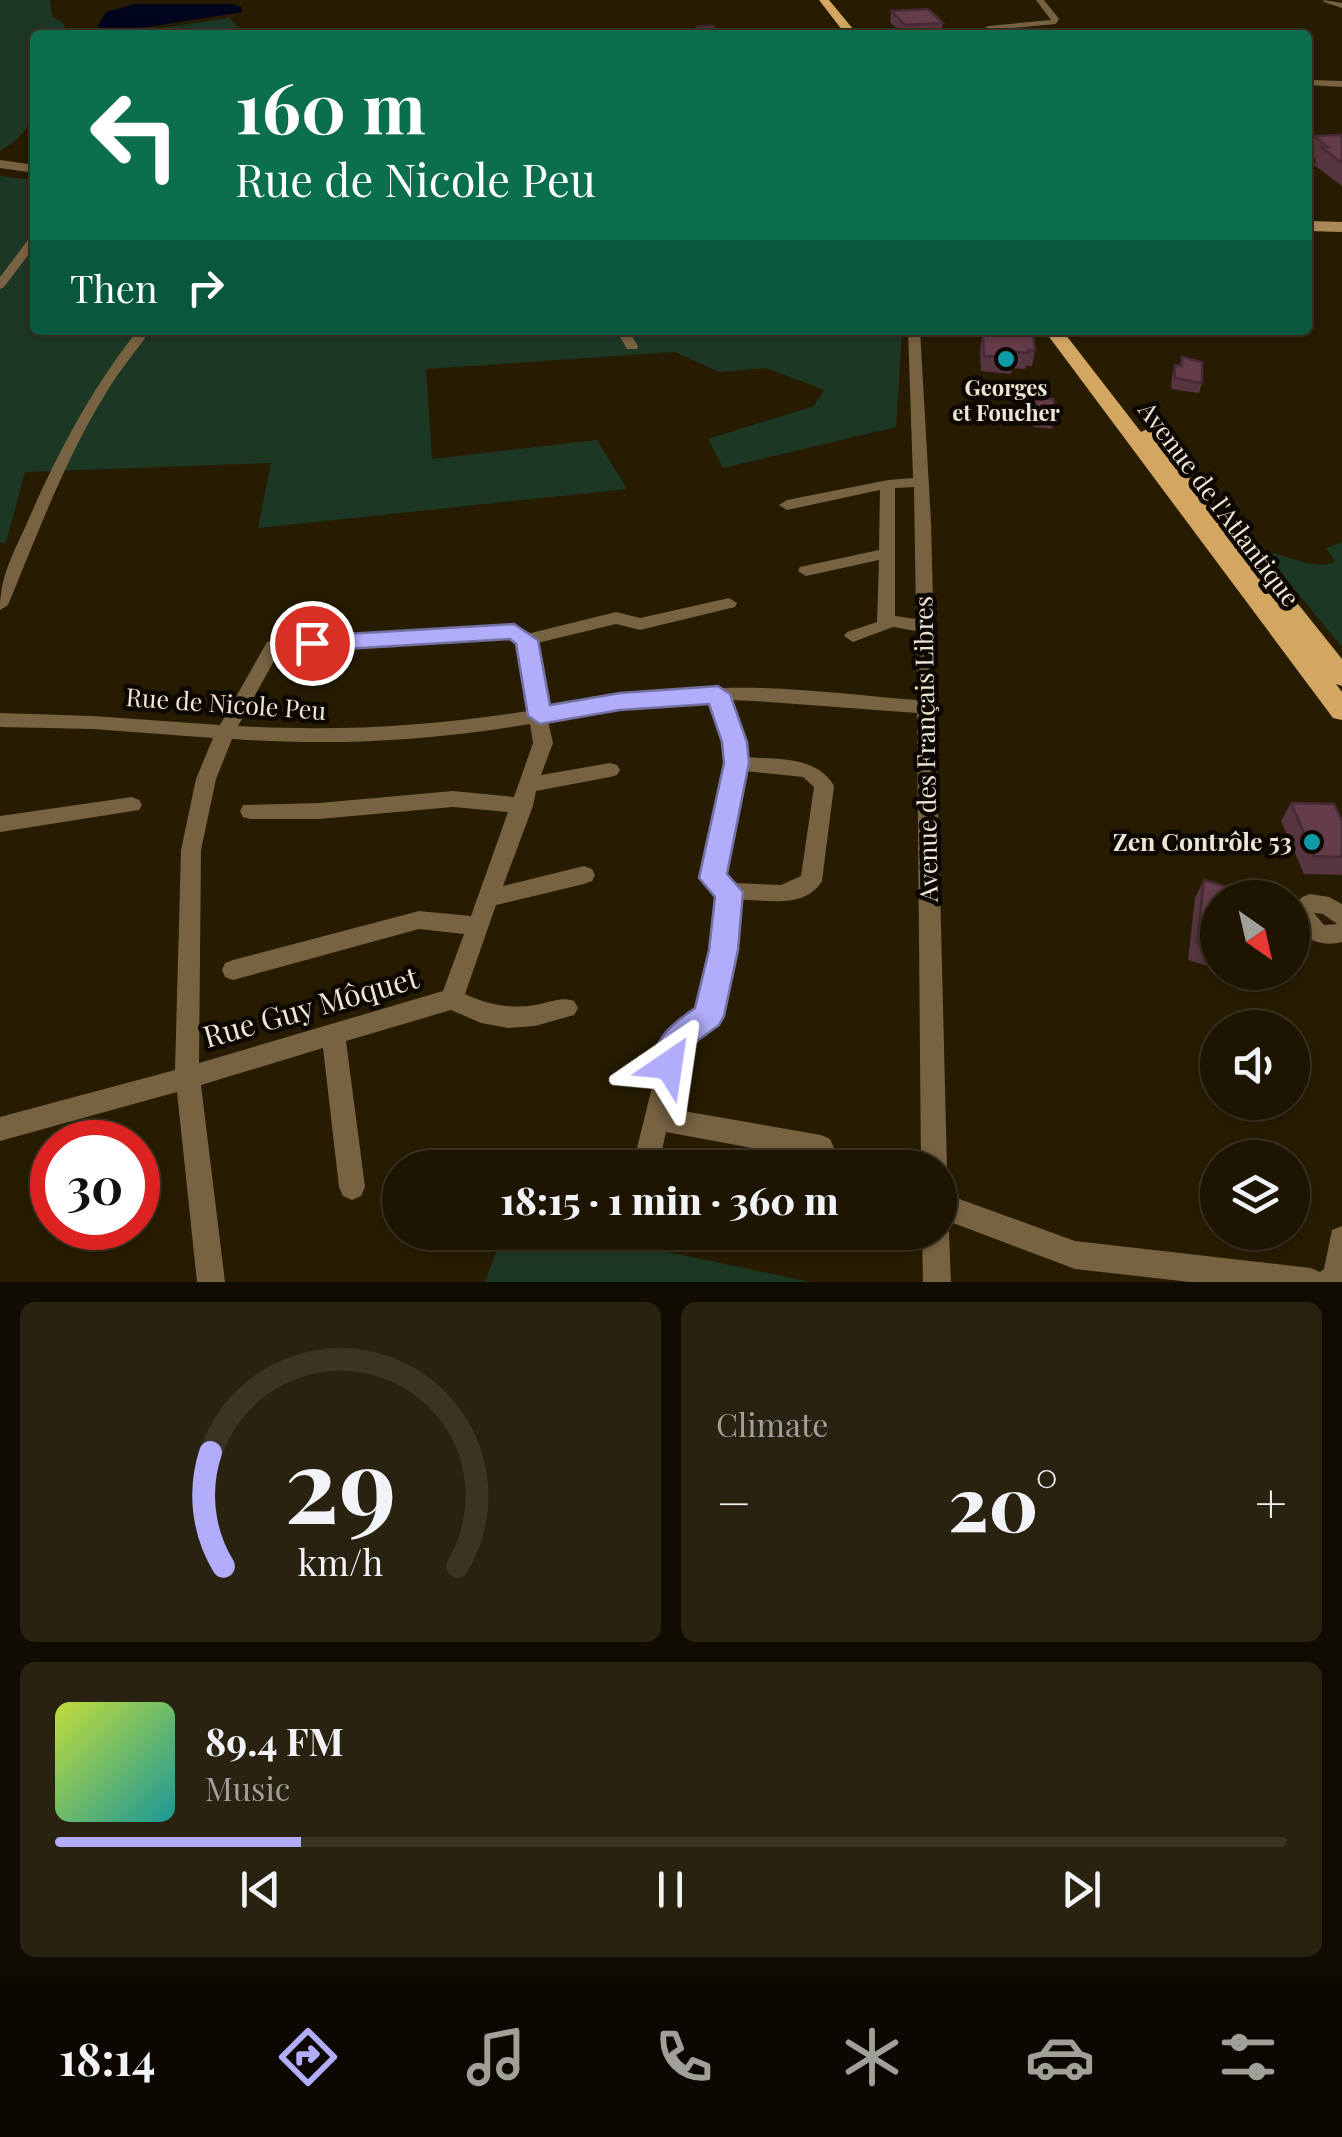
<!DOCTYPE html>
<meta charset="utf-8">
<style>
body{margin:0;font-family:"Playfair Display",serif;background:#2a2211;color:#f1f3f6;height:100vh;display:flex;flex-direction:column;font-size:38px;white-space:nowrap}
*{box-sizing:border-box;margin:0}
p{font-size:32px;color:#a09f99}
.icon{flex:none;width:55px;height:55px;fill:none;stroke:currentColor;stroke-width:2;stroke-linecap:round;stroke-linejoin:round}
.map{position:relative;height:1282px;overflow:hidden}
.side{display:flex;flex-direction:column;gap:20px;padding:20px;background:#100c01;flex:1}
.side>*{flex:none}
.top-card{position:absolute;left:30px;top:30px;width:1282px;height:305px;border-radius:10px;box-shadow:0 2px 8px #0004,0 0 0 2px #3b3424;background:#0b6e4f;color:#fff;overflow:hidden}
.needle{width:65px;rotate:146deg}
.controls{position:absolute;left:1200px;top:880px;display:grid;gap:20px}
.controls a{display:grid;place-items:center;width:110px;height:110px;border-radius:50%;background:#1d1502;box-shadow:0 2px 8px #0004,0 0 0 2px #3b3424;font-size:50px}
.speed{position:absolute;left:30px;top:1120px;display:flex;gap:20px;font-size:50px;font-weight:700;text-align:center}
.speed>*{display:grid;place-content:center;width:130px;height:130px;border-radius:50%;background:#1d1502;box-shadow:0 2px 8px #0004,0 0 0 2px #3b3424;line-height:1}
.speed .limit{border:15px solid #d22;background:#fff;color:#111}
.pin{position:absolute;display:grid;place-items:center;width:85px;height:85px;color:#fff;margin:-42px;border:5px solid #fff;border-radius:50%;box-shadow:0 2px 10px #0007}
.me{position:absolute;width:110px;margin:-55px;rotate:32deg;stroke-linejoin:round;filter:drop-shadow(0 0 8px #0008)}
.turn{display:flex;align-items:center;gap:35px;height:210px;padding:0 40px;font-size:45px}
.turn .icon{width:130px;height:130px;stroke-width:2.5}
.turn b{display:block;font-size:70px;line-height:85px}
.then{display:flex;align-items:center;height:95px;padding:0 40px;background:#0003;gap:20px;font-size:38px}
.big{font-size:75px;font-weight:800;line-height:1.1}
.side .card{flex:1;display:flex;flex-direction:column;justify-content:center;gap:15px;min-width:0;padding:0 35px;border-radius:15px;background:#2a2211}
.side .dial{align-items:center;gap:0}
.dial svg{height:260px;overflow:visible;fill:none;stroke:#3b3424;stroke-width:7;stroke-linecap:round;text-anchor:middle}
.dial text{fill:#f1f3f6;stroke:none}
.song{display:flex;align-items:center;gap:30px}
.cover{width:120px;height:120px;border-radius:15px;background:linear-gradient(135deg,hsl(70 70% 55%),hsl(180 70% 35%))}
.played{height:10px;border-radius:5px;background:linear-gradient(90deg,#b1adfa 20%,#3b3424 20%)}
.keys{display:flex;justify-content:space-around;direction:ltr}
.heat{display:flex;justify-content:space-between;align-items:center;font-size:55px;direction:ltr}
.side .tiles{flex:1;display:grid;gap:20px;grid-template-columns:1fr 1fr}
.card:last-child{grid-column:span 2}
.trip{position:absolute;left:382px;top:1150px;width:575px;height:100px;border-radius:50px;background:#1d1502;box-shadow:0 2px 8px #0004,0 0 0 2px #3b3424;font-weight:800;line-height:100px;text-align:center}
.tab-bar{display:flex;height:160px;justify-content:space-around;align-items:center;background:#0c0801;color:#a09f99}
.tab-bar .icon{width:70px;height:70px}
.tab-bar .current{color:#b1adfa}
.tab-bar b{font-size:45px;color:#f1f3f6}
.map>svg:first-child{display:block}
.green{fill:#1d3725}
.water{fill:#00041c}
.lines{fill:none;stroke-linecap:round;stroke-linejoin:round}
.minor{fill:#776242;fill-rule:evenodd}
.tertiary{fill:#776242;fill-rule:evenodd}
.secondary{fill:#ab8855;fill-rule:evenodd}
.primary{fill:#d3a662;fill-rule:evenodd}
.wall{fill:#563440}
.building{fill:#643c4a;stroke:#462a34;stroke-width:2.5}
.route{fill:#b1adfa;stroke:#7370a2;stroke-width:2.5}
.culture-dot{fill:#0f9aa8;stroke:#0c0701;stroke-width:4}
.labels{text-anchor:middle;stroke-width:9;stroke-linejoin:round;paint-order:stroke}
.far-poi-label{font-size:22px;font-weight:bold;fill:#ede6d6;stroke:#0c0701}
.street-label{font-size:25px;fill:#ede6d6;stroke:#0c0701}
.poi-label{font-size:25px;font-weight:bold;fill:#ede6d6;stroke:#0c0701;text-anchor:end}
.near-street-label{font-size:30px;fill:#ede6d6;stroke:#0c0701}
</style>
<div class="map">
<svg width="1342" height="1282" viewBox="0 0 1342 1282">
<rect width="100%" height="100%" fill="#271c02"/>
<!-- green -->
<g class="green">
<path d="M 0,0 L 50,0 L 52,16 L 64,24 L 66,35 L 35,35 C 35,86 50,123 0,151 Z"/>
<path d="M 229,18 L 246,34 L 126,33 Z"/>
<path d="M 0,176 L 35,180 L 35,330 L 902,331 L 896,427 L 723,468 L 708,439 L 814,406 L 824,390 L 766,368 L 719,372 L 675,352 L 426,369 L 432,459 L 597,440 L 627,489 L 258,528 L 271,463 L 25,472 L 6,543 L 0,543 Z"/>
<path d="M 1342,542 L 1342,647 L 1262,550 L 1307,563 L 1324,565 L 1335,562 L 1326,548 Z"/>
<path d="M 503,1233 L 578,1233 L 810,1282 L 485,1282 Z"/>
</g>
<!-- water -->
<path class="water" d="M 135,4 L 232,4 L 241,7 L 242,12 L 122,31 L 97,27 L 106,12 Z"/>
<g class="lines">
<!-- minor -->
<g class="minor">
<path d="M 1036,0 L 1044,0 L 1059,19 L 1056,24 L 990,30 L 987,32 L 989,35 L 981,35 L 979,32 L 988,26 L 1051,20 Z"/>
<path d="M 1323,0 L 1342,3 L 1342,8 L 1324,2 Z"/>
<path d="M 1312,80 L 1342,81 L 1342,87 L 1309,85 Z"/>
<path d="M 35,235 L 35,246 L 4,287 L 0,289 L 0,277 L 31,236 Z"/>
<path d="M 138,330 L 151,330 C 136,351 119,371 106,393 C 65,459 38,533 8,605 L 0,610 C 0,576 13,554 27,523 C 57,454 91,389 138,330 Z"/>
<path d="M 616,330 L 628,330 L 638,346 L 637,349 L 627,349 Z"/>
<path d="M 908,330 L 920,330 L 931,522 L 947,1168 L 943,1177 L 940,1178 L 940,1168 L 921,1168 L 917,713 L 754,701 L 729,700 L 745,742 L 746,757 C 778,760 816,755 834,786 L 822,881 C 804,910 767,899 739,900 L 734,950 L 720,1016 L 716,1023 L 687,1045 L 672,1109 L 821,1135 L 830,1139 L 834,1148 L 830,1157 L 821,1161 L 666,1132 L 658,1168 L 632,1168 L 664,1039 L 668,1031 L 698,1010 L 712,950 L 718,896 L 702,878 L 727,763 L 725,742 L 711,701 L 656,705 L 548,721 L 553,743 L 541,775 L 610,763 L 617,765 L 620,770 L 617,775 L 610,777 L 536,791 L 533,806 L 503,886 L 584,866 L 592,869 L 595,875 L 592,881 L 584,884 L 496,905 L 465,994 C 488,1005 511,1009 535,1005 C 549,1003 561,996 574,1001 L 578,1008 L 574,1015 L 535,1026 L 508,1028 L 481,1023 L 451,1010 L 346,1041 L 365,1187 L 361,1196 L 352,1200 L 343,1196 L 339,1187 L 323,1048 L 201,1085 L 225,1282 L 197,1282 L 177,1092 L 0,1141 L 0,1117 L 175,1070 L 181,850 L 196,779 L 213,738 L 93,729 L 0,727 L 0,713 L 93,716 L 220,725 L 267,642 L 273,640 L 503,625 L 531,633 L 616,612 L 640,618 L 729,598 L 737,603 L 735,607 L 640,630 L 616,624 L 533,644 L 546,708 C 605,699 664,689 723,688 C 788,686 852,695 917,700 L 916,631 L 893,627 L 853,642 L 844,636 L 847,632 L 877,622 L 879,560 L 806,576 L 798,571 L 800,567 L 879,550 L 880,490 L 787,510 L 779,505 L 787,500 L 888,480 L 913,478 ZM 914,487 L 916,619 L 895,616 L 895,488 ZM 503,637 L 515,639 L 528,711 C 431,726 337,732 238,726 L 279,652 ZM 530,724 L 533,743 L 514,797 L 453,791 L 319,803 L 243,805 L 240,811 L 243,817 L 250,819 L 319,819 L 453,807 L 508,812 L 471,916 L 419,911 L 233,960 L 225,963 L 222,970 L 225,977 L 233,980 L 419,929 L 464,934 L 443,991 L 199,1063 L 201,850 L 216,779 L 232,739 C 335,746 428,741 530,724 ZM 745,771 L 803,777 L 814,787 L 801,876 L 781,885 L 733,883 L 724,875 Z"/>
<path d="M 132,797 L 139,800 L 142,805 L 139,810 L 0,832 L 0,816 Z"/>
<path d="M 1310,894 L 1329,897 L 1342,904 L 1342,942 C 1317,949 1292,934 1292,907 L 1302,897 ZM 1314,913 L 1323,914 L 1337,924 L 1324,925 Z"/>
<path d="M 940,1192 L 1075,1241 L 1311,1268 L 1320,1272 L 1324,1269 L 1332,1230 L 1342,1226 L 1342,1282 L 1190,1282 L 1075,1269 L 940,1218 Z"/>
<path d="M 940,1221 L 945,1222 L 949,1232 L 951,1282 L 923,1282 L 922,1232 L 940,1232 Z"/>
</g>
<!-- tertiary -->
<path class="tertiary" d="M 0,160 L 35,165 L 35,173 L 0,168 Z"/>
<!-- secondary -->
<path class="secondary" d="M 1308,221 L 1342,222 L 1342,232 L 1308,231 Z"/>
<!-- primary -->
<g class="primary">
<path d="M 819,0 L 829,0 L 858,35 L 846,35 Z"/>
<path d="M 1044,330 L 1062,330 L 1141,432 L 1151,427 L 1158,429 L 1342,659 L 1342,686 L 1336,684 L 1342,692 L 1342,720 L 1333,718 Z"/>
</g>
</g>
<!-- wall -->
<g class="wall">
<path d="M 891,11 L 943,23 L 941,34 L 903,35 L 890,22 Z"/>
<path d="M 1342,135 L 1342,186 L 1314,165 L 1316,160 L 1308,154 L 1314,136 Z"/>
<path d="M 983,333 L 1035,350 L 1032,366 L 1026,366 L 1025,369 L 1012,368 L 1011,374 L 981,371 L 980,349 Z"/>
<path d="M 1182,357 L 1202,383 L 1199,393 L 1171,389 L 1172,376 L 1175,365 L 1179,366 Z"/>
<path d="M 1034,398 L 1056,412 L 1052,429 L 1033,427 L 1030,414 Z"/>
<path d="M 1291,803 L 1342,821 L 1342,875 L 1304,874 L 1281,821 Z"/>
<path d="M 1204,880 L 1218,898 L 1218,969 L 1188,960 L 1195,898 Z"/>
<path d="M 1228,972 L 1255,972 L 1251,980 Z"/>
</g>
<!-- building -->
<g class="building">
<path d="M 928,9 L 943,23 L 905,25 L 891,11 Z"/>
<path d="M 713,26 L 717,35 L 701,35 L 697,27 Z"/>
<path d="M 1342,135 L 1342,163 L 1321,147 L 1328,147 L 1314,136 Z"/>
<path d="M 983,333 L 1033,336 L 1035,350 L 1028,350 L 1029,353 L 1013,352 L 1014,358 L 984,356 Z"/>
<path d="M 1182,357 L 1202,362 L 1202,383 L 1175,378 L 1175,365 L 1182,366 Z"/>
<path d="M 1034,398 L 1053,399 L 1056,412 L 1037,411 Z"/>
<path d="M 1291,803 L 1334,804 L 1342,821 L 1342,857 L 1314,856 Z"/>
<path d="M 1204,880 L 1263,898 L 1218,898 L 1218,949 L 1197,942 Z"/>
</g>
<!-- route -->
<path class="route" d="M 514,624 L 538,640 L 550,705 L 620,693 L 718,686 L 730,694 L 747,742 L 749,763 L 727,874 L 743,892 L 738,950 L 724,1016 L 719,1025 L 689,1047 L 680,1076 L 669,1080 L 658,1076 C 644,1044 673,1023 695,1008 L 709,950 L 715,897 L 699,878 L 724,763 L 722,742 L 709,704 L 620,710 L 540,724 L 528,716 L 516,644 L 510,639 L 312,651 L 300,643 L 312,636 Z"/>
<!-- markers -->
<g class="culture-dot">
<circle cx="1006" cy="359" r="10"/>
<circle cx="1312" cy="842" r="10"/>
</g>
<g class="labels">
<!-- far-poi labels -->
<g class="far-poi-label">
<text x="1006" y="396">Georges<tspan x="1006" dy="25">et Foucher</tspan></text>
</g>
<!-- street labels -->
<g class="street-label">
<text transform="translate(1219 504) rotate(53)" y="9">Avenue de l'Atlantique</text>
<text transform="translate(226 704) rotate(4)" y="9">Rue de Nicole Peu</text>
<text transform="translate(926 749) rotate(-91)" y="9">Avenue des Français Libres</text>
</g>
<!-- poi labels -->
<g class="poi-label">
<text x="1292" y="851">Zen Contrôle 53</text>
</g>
<!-- near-street labels -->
<g class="near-street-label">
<text transform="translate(311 1008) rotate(-16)" y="10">Rue Guy Môquet</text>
</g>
</g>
</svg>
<div class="controls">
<a><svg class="needle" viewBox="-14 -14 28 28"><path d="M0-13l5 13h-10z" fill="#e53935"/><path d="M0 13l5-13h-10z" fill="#a09f99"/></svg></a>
<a><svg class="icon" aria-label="sound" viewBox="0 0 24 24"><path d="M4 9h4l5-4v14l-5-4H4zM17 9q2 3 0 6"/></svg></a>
<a><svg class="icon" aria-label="layers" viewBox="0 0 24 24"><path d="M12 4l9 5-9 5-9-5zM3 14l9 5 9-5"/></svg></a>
</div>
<div class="speed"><div class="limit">30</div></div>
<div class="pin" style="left:312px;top:643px;background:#d93025"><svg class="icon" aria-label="arrive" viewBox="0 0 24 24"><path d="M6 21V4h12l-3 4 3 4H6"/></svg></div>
<svg class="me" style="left:669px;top:1065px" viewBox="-20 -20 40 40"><path d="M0-17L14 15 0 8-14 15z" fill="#b1adfa" stroke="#fff" stroke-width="4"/></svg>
<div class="trip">18:15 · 1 min · 360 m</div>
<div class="top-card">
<div class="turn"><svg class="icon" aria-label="left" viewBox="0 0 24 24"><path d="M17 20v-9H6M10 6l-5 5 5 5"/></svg><div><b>160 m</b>Rue de Nicole Peu</div></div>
<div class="then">Then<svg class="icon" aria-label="right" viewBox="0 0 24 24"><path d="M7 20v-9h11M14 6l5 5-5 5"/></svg></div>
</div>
</div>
<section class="side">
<div class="tiles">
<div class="card dial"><svg viewBox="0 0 100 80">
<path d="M14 69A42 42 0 1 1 86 69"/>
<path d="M14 69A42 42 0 0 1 10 34" stroke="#b1adfa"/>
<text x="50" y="56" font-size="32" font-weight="700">29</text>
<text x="50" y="72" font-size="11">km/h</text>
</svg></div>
<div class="card"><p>Climate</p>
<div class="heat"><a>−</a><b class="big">20°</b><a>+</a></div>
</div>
<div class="card">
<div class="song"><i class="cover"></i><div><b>89.4 FM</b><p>Music</p></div></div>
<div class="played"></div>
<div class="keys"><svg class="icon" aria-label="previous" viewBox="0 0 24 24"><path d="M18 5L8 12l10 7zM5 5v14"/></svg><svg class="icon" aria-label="pause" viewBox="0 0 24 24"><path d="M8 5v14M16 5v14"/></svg><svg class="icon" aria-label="next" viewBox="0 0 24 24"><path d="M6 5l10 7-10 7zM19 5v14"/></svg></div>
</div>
</div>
</section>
<nav class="tab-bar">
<b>18:14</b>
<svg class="icon current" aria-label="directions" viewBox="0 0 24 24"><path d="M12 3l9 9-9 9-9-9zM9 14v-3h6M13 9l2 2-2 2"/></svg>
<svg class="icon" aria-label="music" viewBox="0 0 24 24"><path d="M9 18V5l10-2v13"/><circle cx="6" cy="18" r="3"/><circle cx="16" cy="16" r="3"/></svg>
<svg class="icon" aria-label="phone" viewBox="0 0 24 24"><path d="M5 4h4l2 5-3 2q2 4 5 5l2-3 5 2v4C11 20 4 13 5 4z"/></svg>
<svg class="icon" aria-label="climate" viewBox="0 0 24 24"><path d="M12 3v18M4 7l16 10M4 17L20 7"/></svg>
<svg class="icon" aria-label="car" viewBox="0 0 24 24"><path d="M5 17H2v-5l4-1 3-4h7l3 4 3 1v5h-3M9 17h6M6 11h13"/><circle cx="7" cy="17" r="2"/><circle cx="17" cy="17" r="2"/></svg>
<svg class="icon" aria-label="filters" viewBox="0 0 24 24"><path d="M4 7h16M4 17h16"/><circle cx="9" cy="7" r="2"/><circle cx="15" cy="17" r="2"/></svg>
</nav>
